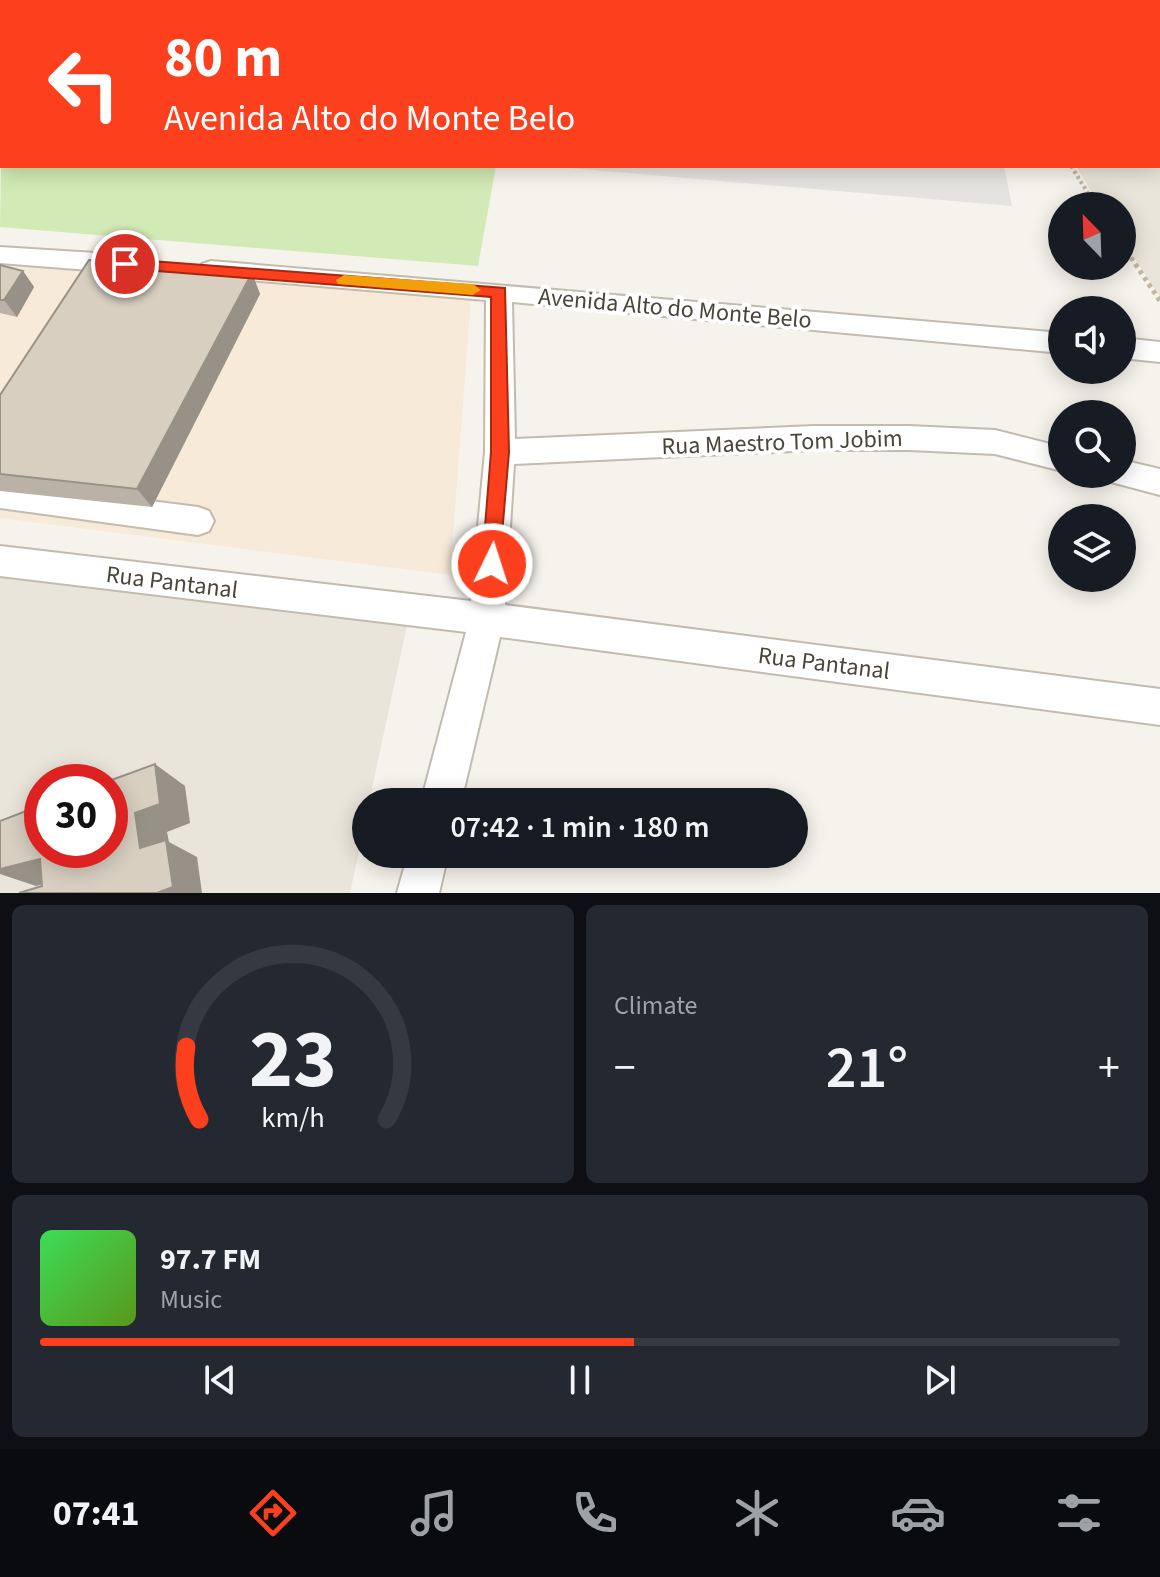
<!DOCTYPE html>
<meta charset="utf-8">
<style>
body{margin:0;font-family:"Source Sans 3",sans-serif;background:#242831;color:#f1f3f6;height:100vh;display:flex;flex-direction:column;font-size:30px;white-space:nowrap}
*{box-sizing:border-box;margin:0}
p{font-size:26px;color:#9ea1a6}
.icon{flex:none;width:44px;height:44px;fill:none;stroke:currentColor;stroke-width:2;stroke-linecap:round;stroke-linejoin:round}
.map{position:relative;height:893px;overflow:hidden}
.details{display:flex;flex-direction:column;gap:12px;padding:12px;background:#0d0f14;flex:1}
.details>*{flex:none}
.guide{position:absolute;left:0px;top:0px;width:1160px;height:168px;box-shadow:0 4px 20px #0003;background:#fc3f1d;color:#fff;overflow:hidden}
.needle{width:52px;rotate:337deg}
.controls{position:absolute;left:1048px;top:192px;display:grid;gap:16px}
.controls a{display:grid;place-items:center;width:88px;height:88px;border-radius:50%;background:#171b24;box-shadow:0 4px 20px #0003;font-size:40px}
.speed{position:absolute;left:24px;top:764px;display:flex;gap:16px;font-size:40px;font-weight:700;text-align:center}
.speed>*{display:grid;place-content:center;width:104px;height:104px;border-radius:50%;background:#171b24;box-shadow:0 4px 20px #0003;line-height:1}
.speed .limit{border:12px solid #d22;background:#fff;color:#111}
.pin{position:absolute;display:grid;place-items:center;width:68px;height:68px;color:#fff;margin:-34px;border:4px solid #fff;border-radius:50%;box-shadow:0 2px 8px #0007}
.me{position:absolute;width:88px;margin:-44px;rotate:4deg;stroke-linejoin:round;filter:drop-shadow(0 0 6px #0008)}
.turn{display:flex;align-items:center;gap:28px;height:168px;padding:0 32px;font-size:36px}
.turn .icon{width:104px;height:104px;stroke-width:2.5}
.turn b{display:block;font-size:56px;line-height:68px}
.big{font-size:60px;font-weight:600;line-height:1.1}
.details .tile{flex:1;display:flex;flex-direction:column;justify-content:center;gap:12px;min-width:0;padding:0 28px;border-radius:12px;background:#242831}
.details .dial{align-items:center;gap:0}
.dial svg{height:208px;overflow:visible;fill:none;stroke:#363941;stroke-width:7;stroke-linecap:round;text-anchor:middle}
.dial text{fill:#f1f3f6;stroke:none}
.song{display:flex;align-items:center;gap:24px}
.cover{width:96px;height:96px;border-radius:12px;background:linear-gradient(135deg,hsl(130 70% 55%),hsl(90 70% 35%))}
.played{height:8px;border-radius:4px;background:linear-gradient(90deg,#fc3f1d 55%,#363941 55%)}
.keys{display:flex;justify-content:space-around;direction:ltr}
.heat{display:flex;justify-content:space-between;align-items:center;font-size:44px;direction:ltr}
.details .tiles{flex:1;display:grid;gap:12px;grid-template-columns:1fr 1fr}
.tile:last-child{grid-column:span 2}
.trip{position:absolute;left:352px;top:788px;width:456px;height:80px;border-radius:40px;background:#171b24;box-shadow:0 4px 20px #0003;font-weight:600;line-height:80px;text-align:center}
.menu{display:flex;height:128px;justify-content:space-around;align-items:center;background:#090b0e;color:#9ea1a6}
.menu .icon{width:56px;height:56px}
.menu .current{color:#fc3f1d}
.menu b{font-size:36px;color:#f1f3f6}
.map>svg:first-child{display:block}
.residential{fill:#eae5da;fill-rule:evenodd}
.commercial{fill:#f7ead8}
.green{fill:#d2eab5}
.parking{fill:#e5e3e0}
.lines{fill:none;stroke-linecap:round;stroke-linejoin:round}
.minor-casing{stroke:#c2bbae;stroke-width:4}
.major-casing{stroke:#e6c16a;stroke-width:4}
.highway-casing{stroke:#e0a43c;stroke-width:4}
.path-far1{stroke:#c4b79f;stroke-width:4;stroke-dasharray:3 3;stroke-linecap:butt}
.path{stroke:#c4b79f;stroke-width:5;stroke-dasharray:4 4;stroke-linecap:butt}
.minor{fill:#fff;fill-rule:evenodd}
.major{fill:#ffe39c;fill-rule:evenodd}
.highway{fill:#ffcf6e;fill-rule:evenodd}
.wall{fill:#bab2a6}
.shaded-wall{fill:#979187}
.building{fill:#d8cfc1;stroke:#979187;stroke-width:2}
.route{fill:#fc3f1d;stroke:#a42913;stroke-width:2}
.slow{fill:#f59e0b}
.labels{text-anchor:middle;stroke-width:8;stroke-linejoin:round;paint-order:stroke}
.street-label{font-size:24px;fill:#4b4439;stroke:#fff}
</style>
<div class="map">
<svg width="1160" height="893" viewBox="0 0 1160 893">
<rect width="100%" height="100%" fill="#f6f3ec"/>
<!-- residential -->
<g class="residential">
<path d="M 144,0 L 969,0 L 970,2 L 144,2 Z"/>
<path d="M 1158,60 L 1160,60 L 1160,297 L 1122,239 L 1122,206 L 1100,206 L 1076,166 L 1158,166 Z"/>
<path d="M 0,572 L 408,621 L 369,802 L 366,802 L 366,819 L 350,893 L 0,893 ZM 42,782 L 110,782 L 110,850 L 42,850 Z"/>
</g>
<!-- commercial -->
<path class="commercial" d="M 0,264 L 471,299 L 450,575 L 0,518 Z"/>
<!-- green -->
<path class="green" d="M 2,112 L 2,166 L 496,166 L 478,266 L 0,227 Z"/>
<!-- parking -->
<path class="parking" d="M 547,166 L 1004,166 L 1012,206 Z"/>
<g class="lines">
<defs>
<g id="minor">
<rect x="998" y="0" width="18" height="2"/>
<path d="M 0,247 L 127,255 L 136,258 L 140,264 L 136,270 L 127,273 L 0,263 Z"/>
<path d="M 211,261 L 1062,333 L 1062,353 L 512,302 L 515,439 L 814,426 L 909,426 L 995,430 L 1062,447 L 1062,471 L 995,454 L 909,450 L 814,450 L 514,464 L 505,605 L 1160,689 L 1160,725 L 500,637 L 461,802 L 421,802 L 466,632 L 0,576 L 0,546 L 471,601 L 485,452 L 486,300 L 202,276 L 198,270 L 202,264 Z"/>
<path d="M 1122,338 L 1160,342 L 1160,362 L 1122,358 Z"/>
<path d="M 1122,460 L 1160,469 L 1160,495 L 1111,482 L 1107,474 L 1122,474 Z"/>
<path d="M 0,482 L 198,507 L 209,511 L 214,521 L 209,531 L 198,535 L 0,508 Z"/>
<path d="M 408,854 L 448,854 L 439,893 L 397,893 Z"/>
</g>
<path id="major" d="M 2,74 L 2,91 L 0,92 L 0,75 Z"/>
<g id="highway">
<path d="M 15,0 L 43,0 L 13,2 Z"/>
<path d="M 2,23 L 2,42 L 0,43 L 0,24 Z"/>
</g>
</defs>
<!-- minor casing -->
<use href="#minor" class="minor-casing"/>
<!-- major casing -->
<use href="#major" class="major-casing"/>
<!-- highway casing -->
<use href="#highway" class="highway-casing"/>
<!-- path-far1 -->
<path class="path-far1" d="M 1071,166 L 1096,206"/>
<!-- path -->
<path class="path" d="M 1122,244 L 1160,301"/>
<!-- minor -->
<use href="#minor" class="minor"/>
<!-- major -->
<use href="#major" class="major"/>
<!-- highway -->
<use href="#highway" class="highway"/>
</g>
<!-- wall -->
<g class="wall">
<path d="M 191,0 L 296,0 L 297,2 L 191,2 Z"/>
<path d="M 615,0 L 700,0 L 699,2 L 670,2 L 669,0 L 666,1 L 666,2 L 615,2 Z"/>
<path d="M 0,265 L 23,271 L 34,287 L 17,317 L 0,313 Z"/>
<path d="M 252,273 L 260,294 L 152,507 L 0,491 L 0,395 Z"/>
</g>
<!-- shaded-wall -->
<g class="shaded-wall">
<rect x="625" y="0" width="13" height="2"/>
<path d="M 23,271 L 34,287 L 17,317 L 4,300 Z"/>
<path d="M 252,273 L 260,294 L 152,507 L 137,489 Z"/>
<path d="M 155,764 L 185,786 L 190,823 L 167,832 L 169,842 L 197,857 L 202,893 L 157,893 L 140,848 L 135,813 Z"/>
<path d="M 40,859 L 81,875 L 36,886 L 0,874 L 0,869 Z"/>
</g>
<!-- building -->
<g class="building">
<path d="M 337,0 L 424,0 L 425,2 L 337,2 Z"/>
<path d="M 736,0 L 800,0 L 802,2 L 738,2 Z"/>
<path d="M 89,260 L 252,273 L 137,489 L 0,474 L 0,395 Z"/>
<path d="M 0,265 L 23,271 L 4,300 L 0,300 Z"/>
<path d="M 155,764 L 160,804 L 135,813 L 140,848 L 166,840 L 173,887 L 157,893 L 19,893 L 42,886 L 40,859 L 0,869 L 0,821 L 42,805 L 42,850 L 110,850 L 110,782 L 106,782 Z"/>
</g>
<!-- route -->
<path class="route" d="M 125,259 L 505,288 L 509,452 L 499,570 L 492,573 L 482,564 L 491,452 L 491,297 L 119,268 L 119,260 Z"/>
<!-- slow -->
<path class="slow" d="M 344,275 L 473,284 L 481,290 L 473,295 L 338,284 L 336,280 Z"/>
<g class="labels">
<!-- street labels -->
<g class="street-label">
<text transform="translate(675 308) rotate(5)" y="8">Avenida Alto do Monte Belo</text>
<text transform="translate(782 442) rotate(-2)" y="8">Rua Maestro Tom Jobim</text>
<text transform="translate(172 582) rotate(7)" y="8">Rua Pantanal</text>
<text transform="translate(824 663) rotate(7)" y="8">Rua Pantanal</text>
</g>
</g>
</svg>
<div class="controls">
<a><svg class="needle" viewBox="-14 -14 28 28"><path d="M0-13l5 13h-10z" fill="#e53935"/><path d="M0 13l5-13h-10z" fill="#9ea1a6"/></svg></a>
<a><svg class="icon" aria-label="sound" viewBox="0 0 24 24"><path d="M4 9h4l5-4v14l-5-4H4zM17 9q2 3 0 6"/></svg></a>
<a><svg class="icon" aria-label="search" viewBox="0 0 24 24"><circle cx="10" cy="10" r="6"/><path d="M15 15l6 6"/></svg></a>
<a><svg class="icon" aria-label="layers" viewBox="0 0 24 24"><path d="M12 4l9 5-9 5-9-5zM3 14l9 5 9-5"/></svg></a>
</div>
<div class="speed"><div class="limit">30</div></div>
<div class="pin" style="left:125px;top:264px;background:#d93025"><svg class="icon" aria-label="arrive" viewBox="0 0 24 24"><path d="M6 21V4h12l-3 4 3 4H6"/></svg></div>
<svg class="me" style="left:492px;top:564px" viewBox="-20 -20 40 40"><circle r="17" fill="#fc3f1d" stroke="#fff" stroke-width="3"/><path d="M0-11L8 9 0 5-8 9z" fill="#fff"/></svg>
<div class="trip">07:42 · 1 min · 180 m</div>
<div class="guide">
<div class="turn"><svg class="icon" aria-label="left" viewBox="0 0 24 24"><path d="M17 20v-9H6M10 6l-5 5 5 5"/></svg><div><b>80 m</b>Avenida Alto do Monte Belo</div></div>
</div>
</div>
<section class="details">
<div class="tiles">
<div class="tile dial"><svg viewBox="0 0 100 80">
<path d="M14 69A42 42 0 1 1 86 69"/>
<path d="M14 69A42 42 0 0 1 9 41" stroke="#fc3f1d"/>
<text x="50" y="56" font-size="32" font-weight="700">23</text>
<text x="50" y="72" font-size="11">km/h</text>
</svg></div>
<div class="tile"><p>Climate</p>
<div class="heat"><a>−</a><b class="big">21°</b><a>+</a></div>
</div>
<div class="tile">
<div class="song"><i class="cover"></i><div><b>97.7 FM</b><p>Music</p></div></div>
<div class="played"></div>
<div class="keys"><svg class="icon" aria-label="previous" viewBox="0 0 24 24"><path d="M18 5L8 12l10 7zM5 5v14"/></svg><svg class="icon" aria-label="pause" viewBox="0 0 24 24"><path d="M8 5v14M16 5v14"/></svg><svg class="icon" aria-label="next" viewBox="0 0 24 24"><path d="M6 5l10 7-10 7zM19 5v14"/></svg></div>
</div>
</div>
</section>
<nav class="menu">
<b>07:41</b>
<svg class="icon current" aria-label="directions" viewBox="0 0 24 24"><path d="M12 3l9 9-9 9-9-9zM9 14v-3h6M13 9l2 2-2 2"/></svg>
<svg class="icon" aria-label="music" viewBox="0 0 24 24"><path d="M9 18V5l10-2v13"/><circle cx="6" cy="18" r="3"/><circle cx="16" cy="16" r="3"/></svg>
<svg class="icon" aria-label="phone" viewBox="0 0 24 24"><path d="M5 4h4l2 5-3 2q2 4 5 5l2-3 5 2v4C11 20 4 13 5 4z"/></svg>
<svg class="icon" aria-label="climate" viewBox="0 0 24 24"><path d="M12 3v18M4 7l16 10M4 17L20 7"/></svg>
<svg class="icon" aria-label="car" viewBox="0 0 24 24"><path d="M5 17H2v-5l4-1 3-4h7l3 4 3 1v5h-3M9 17h6M6 11h13"/><circle cx="7" cy="17" r="2"/><circle cx="17" cy="17" r="2"/></svg>
<svg class="icon" aria-label="filters" viewBox="0 0 24 24"><path d="M4 7h16M4 17h16"/><circle cx="9" cy="7" r="2"/><circle cx="15" cy="17" r="2"/></svg>
</nav>
